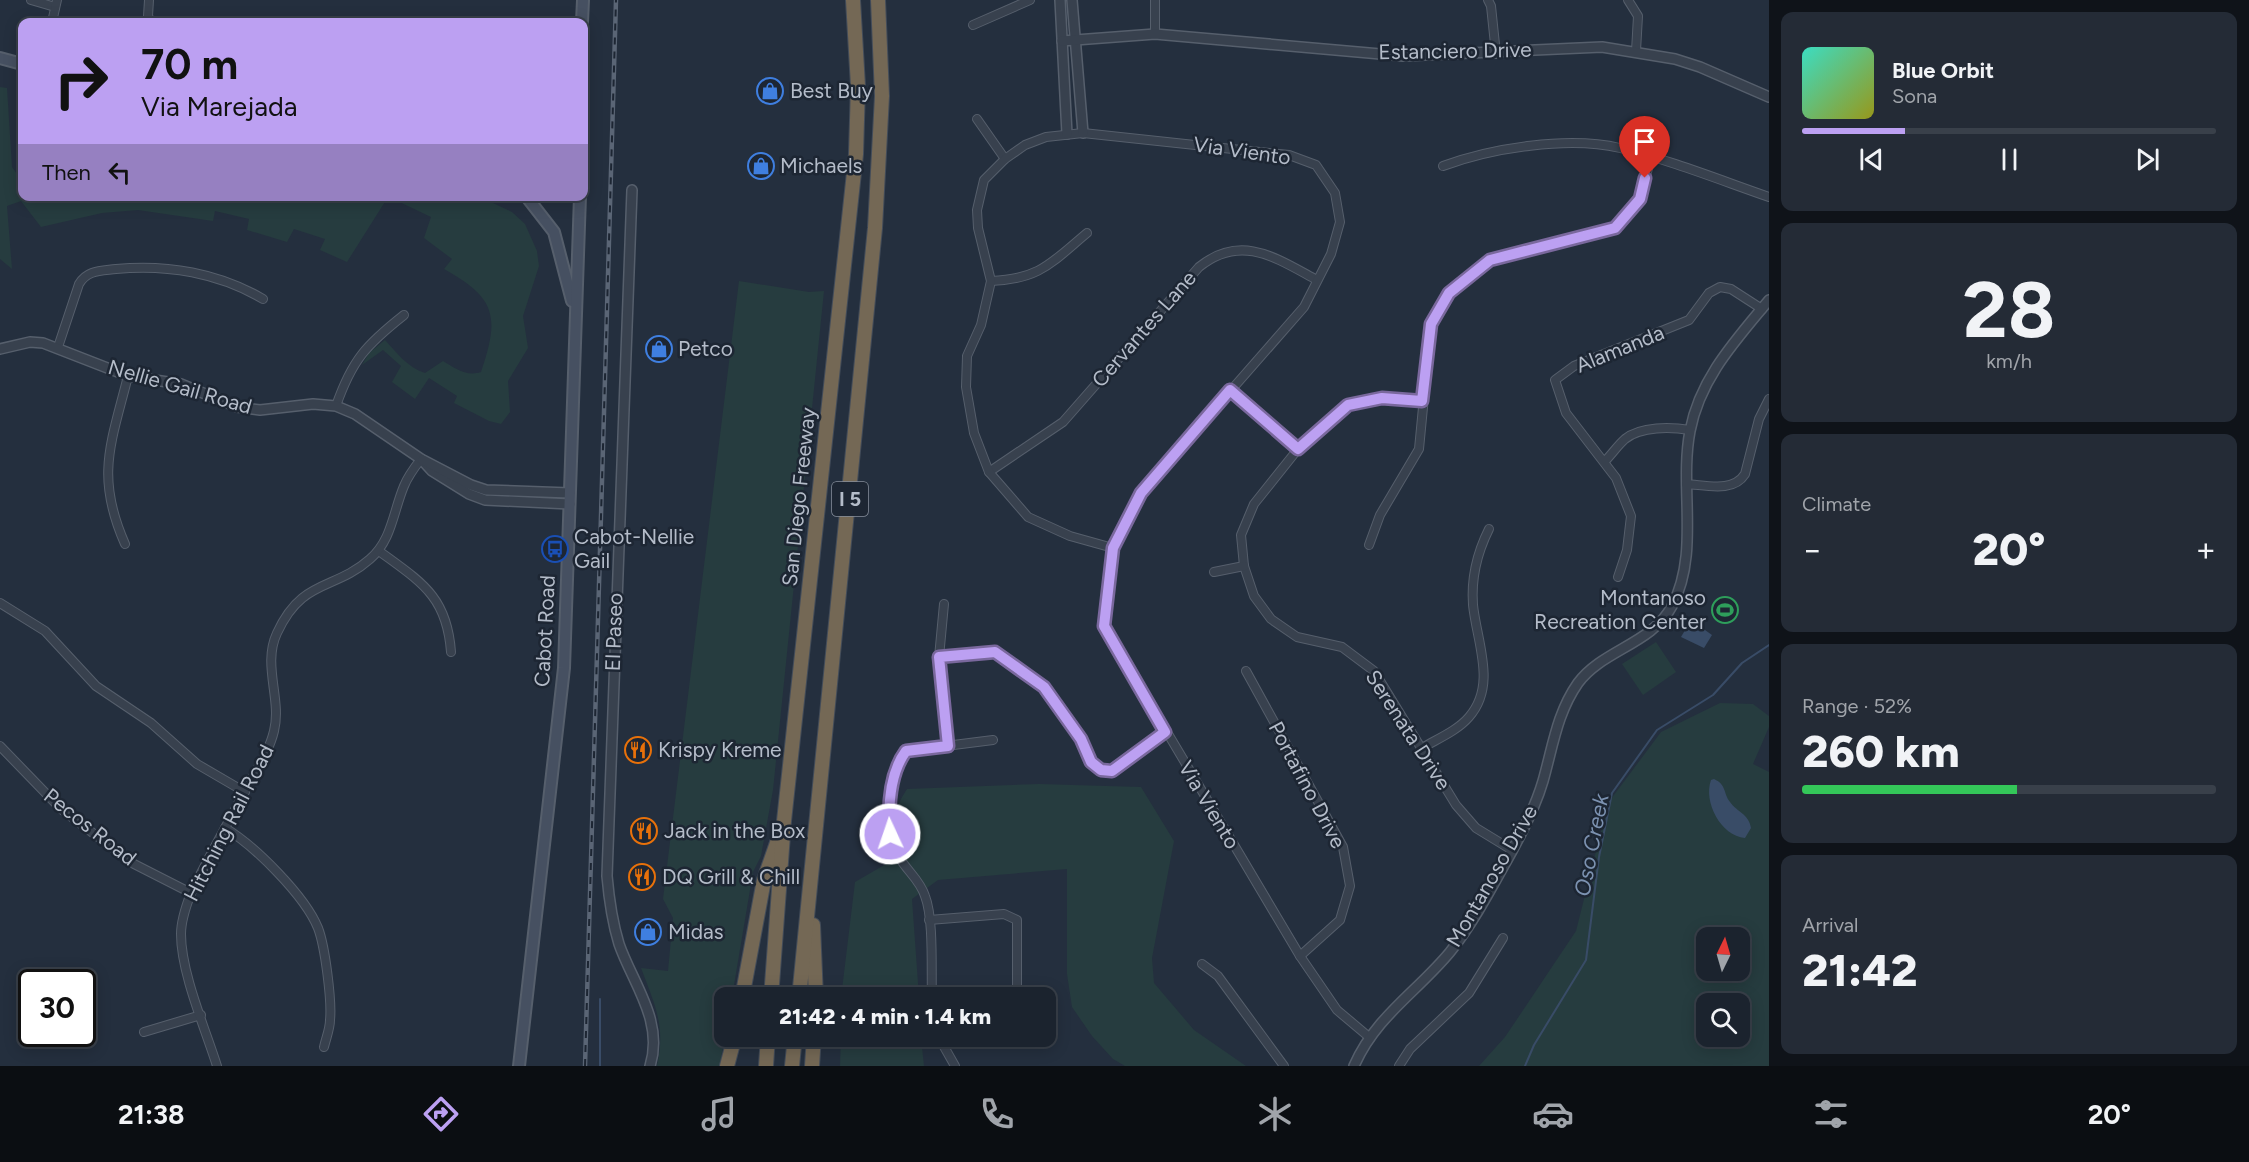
<!DOCTYPE html>
<meta charset="utf-8">
<style>
body{margin:0;font-family:Figtree,sans-serif;background:#242b36;color:#f1f3f6;height:100vh;display:flex;flex-direction:column;font-size:22px;white-space:nowrap}
*{box-sizing:border-box;margin:0}
p{font-size:20px;color:#a0a4aa}
.icon{flex:none;width:33px;height:33px;fill:none;stroke:currentColor;stroke-width:2;stroke-linecap:round;stroke-linejoin:round}
.map{position:relative;flex:1;overflow:hidden}
.details{display:flex;flex-direction:column;gap:12px;padding:12px;background:#0f1319;width:480px}
.details>*{flex:none}
.hud{position:absolute;left:18px;top:18px;width:570px;height:183px;border-radius:12px;box-shadow:0 3px 15px #0003,0 0 0 2px #39404a;background:#bca0f2;color:#111;overflow:hidden}
.needle{width:39px;rotate:5deg}
.buttons{position:absolute;left:1696px;top:927px;display:grid;gap:12px}
.buttons a{display:grid;place-items:center;width:54px;height:54px;border-radius:12px;background:#1b232e;box-shadow:0 3px 15px #0003,0 0 0 2px #39404a;font-size:30px}
.speed{position:absolute;left:18px;top:969px;display:flex;gap:12px;font-size:30px;font-weight:700;text-align:center}
.speed>*{display:grid;place-content:center;width:78px;height:78px;border-radius:50%;background:#1b232e;box-shadow:0 3px 15px #0003,0 0 0 2px #39404a;line-height:1}
.speed .limit{border:3px solid #111;border-radius:9px;background:#fff;color:#111}
.pin{position:absolute;display:grid;place-items:center;width:51px;height:51px;color:#fff;margin:-62px -26px;border-radius:50% 50% 50% 0;rotate:-45deg;box-shadow:0 0 6px #0007}
.pin .icon{rotate:45deg}
.me{position:absolute;width:66px;margin:-33px;rotate:357deg;stroke-linejoin:round;filter:drop-shadow(0 0 4px #0008)}
.turn{display:flex;align-items:center;gap:21px;height:126px;padding:0 24px;font-size:27px}
.turn .icon{width:78px;height:78px;stroke-width:2.5}
.turn b{display:block;font-size:42px;line-height:51px}
.then{display:flex;align-items:center;height:57px;padding:0 24px;background:#0003;gap:12px;font-size:22px}
.big{font-size:45px;font-weight:800;line-height:1.1}
.details .widget{flex:1;display:flex;flex-direction:column;justify-content:center;gap:9px;min-width:0;padding:0 21px;border-radius:12px;background:#242b36}
.details .dial{align-items:center;gap:0}
.dial b{font-size:78px;line-height:1}
.song{display:flex;align-items:center;gap:18px}
.cover{width:72px;height:72px;border-radius:9px;background:linear-gradient(135deg,hsl(170 70% 55%),hsl(60 70% 35%))}
.played{height:6px;border-radius:3px;background:linear-gradient(90deg,#bca0f2 25%,#39404a 25%)}
.keys{display:flex;justify-content:space-around;direction:ltr}
.heat{display:flex;justify-content:space-between;align-items:center;font-size:33px;direction:ltr}
.charge{height:9px;border-radius:4px;background:linear-gradient(90deg,#34c759 52%,#39404a 0)}
.trip{position:absolute;left:714px;top:987px;width:342px;height:60px;border-radius:12px;background:#1b232e;box-shadow:0 3px 15px #0003,0 0 0 2px #39404a;font-weight:800;line-height:60px;text-align:center}
.tab-bar{display:flex;height:96px;justify-content:space-around;align-items:center;background:#0b0e12;color:#a0a4aa}
.tab-bar .icon{width:42px;height:42px}
.tab-bar .on{color:#bca0f2}
.tab-bar b{font-size:27px;color:#f1f3f6}
main{display:flex;flex:1;min-height:0}
.map>svg:first-child{display:block}
.green{fill:#263c3f;fill-rule:evenodd}
.water{fill:#394c67}
.lines{fill:none;stroke-linecap:round;stroke-linejoin:round}
.stream{stroke:#394c67;stroke-width:2}
.minor-casing{stroke:#565f6c;stroke-width:10}
.tertiary-casing{stroke:#565f6c;stroke-width:12}
.secondary-casing{stroke:#565f6c;stroke-width:14}
.motorway-casing{stroke:#434c59;stroke-width:16}
.minor{stroke:#38414e;stroke-width:8}
.tertiary{stroke:#38414e;stroke-width:9}
.secondary{stroke:#465061;stroke-width:10}
.motorway{stroke:#746855;stroke-width:14}
.rail-casing{stroke:#5a6575;stroke-width:4.5}
.rail{stroke:#1d2633;stroke-width:2;stroke-dasharray:7;stroke-linecap:butt}
.route-casing{stroke:#7a689d;stroke-width:15}
.route{stroke:#bca0f2;stroke-width:10}
.labels{text-anchor:middle;stroke-width:5;stroke-linejoin:round;paint-order:stroke}
.shield{fill:#1d2633;stroke:#878f9c;stroke-width:1.5}
.shield-label{font-size:20px;font-weight:bold;fill:#b4bcc9}
.street-label{font-size:21px;fill:#b4bcc9;stroke:#1d2633}
.poi-label{font-size:21px;fill:#b4bcc9;stroke:#1d2633;text-anchor:start}
.water-label{font-size:22px;font-style:italic;fill:#7c92b1;stroke:#1d2633}
</style>
<main>
<div class="map">
<svg width="1769" height="1066" viewBox="0 0 1769 1066">
<rect width="100%" height="100%" fill="#242f3e"/>
<!-- green -->
<g class="green">
<path d="M 0,87 L 7,88 L 12,167 L 22,181 L 22,196 L 388,197 L 347,262 L 320,250 L 325,239 L 294,229 L 287,242 L 247,230 L 249,219 L 215,211 L 213,221 L 138,210 L 102,213 L 41,227 L 21,201 L 7,206 L 12,269 L 0,259 Z"/>
<path d="M 389,197 L 480,197 L 512,212 L 525,224 L 537,251 L 539,266 L 523,316 L 528,348 L 508,381 L 510,412 L 501,424 L 489,421 L 454,403 L 457,396 L 429,378 L 415,399 L 392,382 L 401,366 L 383,350 L 362,365 L 369,353 L 385,340 C 397,353 407,367 425,373 L 443,361 C 455,368 466,377 481,372 C 500,316 496,298 444,269 L 452,259 L 424,238 L 431,217 Z"/>
<path d="M 739,281 L 809,292 L 824,291 L 773,790 L 761,856 L 753,872 L 732,997 L 724,998 L 725,1037 L 720,1063 L 719,1066 L 657,1066 C 666,1026 655,1005 641,968 L 668,971 L 673,918 L 663,899 Z"/>
<path d="M 1656,642 L 1676,672 L 1643,695 L 1622,664 Z"/>
<path d="M 1720,703 L 1753,704 L 1769,716 L 1769,727 L 1753,764 L 1769,772 L 1769,1066 L 1479,1066 L 1505,1037 L 1576,931 L 1608,803 L 1661,732 ZM 1707,938 L 1740,938 L 1740,970 L 1707,970 ZM 1707,1004 L 1740,1004 L 1740,1036 L 1707,1036 Z"/>
<path d="M 1039,784 L 1141,787 L 1174,841 L 1152,958 L 1154,983 L 1194,1030 L 1246,1066 L 1125,1066 L 1113,1059 L 1092,1036 L 1072,1007 L 1067,974 L 1067,869 L 938,880 L 912,899 L 919,997 L 841,998 L 855,882 L 905,853 C 893,826 891,813 907,789 Z"/>
<path d="M 841,1037 L 921,1037 L 924,1066 L 840,1066 Z"/>
</g>
<!-- water -->
<g class="water">
<path d="M 1691,620 L 1712,635 L 1704,648 L 1681,637 Z"/>
<path d="M 1714,779 C 1727,785 1723,793 1730,802 C 1737,812 1749,814 1751,828 L 1745,838 C 1721,836 1703,802 1711,780 Z"/>
</g>
<g class="lines">
<!-- stream -->
<g class="stream">
<path d="M 600,999 L 600,1066"/>
<path d="M 1525,1066 L 1534,1045 L 1586,960 L 1599,857 L 1612,793 L 1657,730 L 1713,695 L 1742,663 L 1769,645"/>
</g>
<defs>
<g id="minor">
<path d="M 31,0 L 55,7"/>
<path d="M 149,0 L 148,16 L 151,22"/>
<path d="M 1155,0 L 1155,34"/>
<path d="M 1488,0 L 1491,6 L 1496,54"/>
<path d="M 1628,0 L 1638,16 L 1636,51"/>
<path d="M 52,22 L 57,0"/>
<path d="M 973,25 L 1030,0"/>
<path d="M 977,119 L 1005,159"/>
<path d="M 1443,166 C 1492,148 1568,136 1620,148 C 1670,160 1720,180 1769,197"/>
<path d="M 991,281 C 1040,279 1051,263 1087,233"/>
<path d="M 58,347 L 79,284 C 87,270 101,271 116,269 C 167,264 219,273 263,299"/>
<path d="M 1230,390 L 1298,449"/>
<path d="M 1422,401 L 1382,398 L 1348,405 L 1298,449 L 1254,504 L 1241,535 L 1244,566 L 1254,596 L 1271,619 L 1297,637 L 1342,647 L 1374,671 L 1456,805 L 1476,828 L 1512,850"/>
<path d="M 336,406 C 352,360 366,345 404,315"/>
<path d="M 1605,461 C 1612,454 1618,445 1625,439 C 1641,426 1671,427 1690,430"/>
<path d="M 989,472 L 1063,422 L 1199,267 C 1241,233 1276,258 1317,280"/>
<path d="M 1686,484 C 1706,485 1733,493 1745,474 L 1759,419 L 1769,399"/>
<path d="M 125,544 C 95,476 111,444 128,376"/>
<path d="M 1369,545 L 1380,515 L 1419,449 L 1431,324 L 1449,293 L 1490,260 L 1615,228 L 1640,199 L 1651,157"/>
<path d="M 1113,548 L 1070,536 L 1028,517 L 989,472 L 974,433 L 966,387 L 967,356 L 981,325 L 991,281 L 978,228 L 977,210 L 984,180 L 1005,159 L 1025,145 L 1046,137 L 1083,133 L 1289,155 L 1316,165 L 1335,193 L 1340,222 L 1331,254 L 1304,307 L 1141,493 L 1113,548 L 1104,626 L 1300,956 L 1337,1010 L 1369,1037"/>
<path d="M 379,551 C 421,582 447,596 451,652"/>
<path d="M 1214,572 L 1244,566"/>
<path d="M 1618,577 L 1627,550 L 1631,516 L 1616,478 L 1566,413 L 1555,380 L 1574,366 L 1689,320 L 1709,293 L 1720,287 L 1731,289 L 1762,309"/>
<path d="M 0,603 L 45,631 L 96,686 L 151,723 L 197,764 L 245,792"/>
<path d="M 944,604 L 939,657 L 948,746"/>
<path d="M 939,657 L 995,652 L 1044,687 L 1081,739 L 1091,762 L 1101,770 L 1112,771 L 1165,732"/>
<path d="M 1246,671 L 1343,847 L 1350,886 L 1340,920 L 1300,956"/>
<path d="M 0,746 L 61,809 L 134,864 L 191,893"/>
<path d="M 1422,748 C 1437,739 1457,731 1469,717 C 1497,685 1477,643 1473,605 C 1471,578 1477,553 1489,529"/>
<path d="M 225,828 C 255,846 305,896 318,928 C 325,946 332,1001 330,1020 C 330,1029 326,1038 324,1047"/>
<path d="M 929,920 L 1004,914 L 1017,920 L 1017,998"/>
<path d="M 1202,964 L 1218,976 L 1284,1066"/>
<path d="M 932,998 C 931,971 934,919 925,896 C 920,880 907,871 899,857 C 882,828 885,779 906,751 L 993,740"/>
<path d="M 144,1032 L 201,1015"/>
<path d="M 938,1036 L 955,1066"/>
<path d="M 217,1066 C 205,1028 181,973 181,934 C 181,920 186,906 191,893 C 208,858 228,823 246,789 C 256,770 269,752 274,731 C 282,699 262,665 277,633 C 302,578 334,591 370,559 C 392,540 393,512 404,486 C 408,476 414,468 421,459"/>
<path d="M 1399,1066 L 1410,1049 L 1469,993 L 1503,938"/>
</g>
<g id="tertiary">
<path d="M 1060,0 L 1067,134"/>
<path d="M 1072,0 L 1083,133"/>
<path d="M 1062,41 L 1155,34 L 1403,56 L 1602,47 L 1675,59 L 1700,67 L 1769,97"/>
<path d="M 632,190 L 607,876 C 609,899 612,921 619,944 C 633,984 664,1021 650,1066"/>
<path d="M 0,349 L 30,342 L 43,343 L 128,376 L 181,384 L 237,407 L 260,410 L 313,404 L 336,406 L 355,414 L 421,459 L 432,471 L 469,494 L 485,500 L 570,504"/>
<path d="M 423,460 L 471,485 L 486,490 L 570,493"/>
<path d="M 1354,1066 C 1376,1016 1417,992 1450,952 C 1474,922 1493,885 1512,851 C 1524,829 1536,805 1543,781 C 1553,746 1557,713 1578,683 C 1602,650 1652,644 1672,606 C 1700,553 1679,488 1690,431 C 1700,378 1736,340 1769,300"/>
</g>
<g id="secondary">
<path d="M 582,22 L 583,0"/>
<path d="M 0,58 L 22,64"/>
<path d="M 526,196 L 554,232 L 572,301"/>
<path d="M 519,1066 L 564,668 L 580,196"/>
</g>
<g id="motorway">
<path d="M 813,925 L 816,998"/>
<path d="M 742,998 L 764,880 L 778,840"/>
<path d="M 771,998 L 784,821 L 856,154 L 858,86 L 853,0"/>
<path d="M 799,998 L 875,228 L 882,96 L 878,0"/>
<path d="M 727,1066 L 735,1036"/>
<path d="M 766,1066 L 768,1036"/>
<path d="M 792,1066 L 795,1036"/>
<path d="M 812,1066 L 814,1036"/>
</g>
</defs>
<!-- minor casing -->
<use href="#minor" class="minor-casing"/>
<!-- tertiary casing -->
<use href="#tertiary" class="tertiary-casing"/>
<!-- secondary casing -->
<use href="#secondary" class="secondary-casing"/>
<!-- motorway casing -->
<use href="#motorway" class="motorway-casing"/>
<!-- minor -->
<use href="#minor" class="minor"/>
<!-- tertiary -->
<use href="#tertiary" class="tertiary"/>
<!-- secondary -->
<use href="#secondary" class="secondary"/>
<!-- motorway -->
<use href="#motorway" class="motorway"/>
<defs>
<path id="rail" d="M 585,1066 L 616,0"/>
</defs>
<!-- rail casing -->
<use href="#rail" class="rail-casing"/>
<!-- rail -->
<use href="#rail" class="rail"/>
</g>
<g class="lines">
<defs>
<path id="route" d="M 890,834 C 888,807 889,774 906,751 L 948,746 L 939,657 L 995,652 L 1044,687 L 1081,739 L 1091,762 L 1101,770 L 1112,771 L 1165,732 L 1104,626 L 1113,548 L 1141,493 L 1230,390 L 1298,449 L 1348,405 L 1382,398 L 1422,401 L 1431,324 L 1449,293 L 1490,260 L 1615,228 L 1640,199 L 1645,178"/>
</defs>
<!-- route casing -->
<use href="#route" class="route-casing"/>
<!-- route -->
<use href="#route" class="route"/>
</g>
<!-- icons -->
<defs>
<symbol id="shop-ring" viewBox="-11 -11 22 22"><circle r="9.5" fill="#1d2633" stroke="#3f7fe0" stroke-width="1.5"/><path d="M-5-2.5h2.3a2.7 3.5 0 0 1 5.4 0H5L5.5 6h-11ZM-1.5-2.5h3a1.5 2.3 0 0 0-3 0Z" fill="#3f7fe0"/></symbol>
<symbol id="bus-ring" viewBox="-11 -11 22 22"><circle r="9.5" fill="#1d2633" stroke="#1a4fb4" stroke-width="1.5"/><path d="M-5-6H5V4H4V6H2V4H-2V6H-4V4H-5ZM-3.5-4V0h7V-4ZM-3.5 1.2v1.5H-2V1.2ZM2 1.2v1.5H3.5V1.2Z" fill="#1a4fb4"/></symbol>
<symbol id="stadium-ring" viewBox="-11 -11 22 22"><circle r="9.5" fill="#1d2633" stroke="#2e9e5b" stroke-width="1.5"/><path d="M0-5a6.5 5 0 1 0 0 10a6.5 5 0 1 0 0-10ZM-3.5-1.8h7v3.6h-7Z" fill="#2e9e5b"/></symbol>
<symbol id="restaurant-ring" viewBox="-11 -11 22 22"><circle r="9.5" fill="#1d2633" stroke="#e8710a" stroke-width="1.5"/><path d="M-5-6h1v4h1v-4h1v4h1v-4h1v5L-1.5 .5V6h-2V.5L-5-1ZM5-6V6H3V1.5H1.5Q1.5-4 5-6Z" fill="#e8710a"/></symbol>
</defs>
<g fill-rule="evenodd">
<use href="#shop-ring" x="755" y="76" width="30" height="30"/>
<use href="#shop-ring" x="746" y="151" width="30" height="30"/>
<use href="#shop-ring" x="644" y="334" width="30" height="30"/>
<use href="#bus-ring" x="540" y="534" width="30" height="30"/>
<use href="#stadium-ring" x="1710" y="595" width="30" height="30"/>
<use href="#restaurant-ring" x="623" y="735" width="30" height="30"/>
<use href="#restaurant-ring" x="629" y="816" width="30" height="30"/>
<use href="#restaurant-ring" x="627" y="862" width="30" height="30"/>
<use href="#shop-ring" x="633" y="917" width="30" height="30"/>
</g>
<g class="labels">
<!-- shield labels -->
<rect class="shield" x="832" y="482" width="36" height="34" rx="4.5"/>
<g class="shield-label">
<text x="850" y="506">I 5</text>
</g>
<!-- street labels -->
<g class="street-label">
<text transform="translate(1455 51) rotate(-1)" y="7">Estanciero Drive</text>
<text transform="translate(1242 151) rotate(8)" y="7">Via Viento</text>
<text transform="translate(1144 329) rotate(-49)" y="7">Cervantes Lane</text>
<text transform="translate(1620 349) rotate(-22)" y="7">Alamanda</text>
<text transform="translate(180 387) rotate(16)" y="7">Nellie Gail Road</text>
<text transform="translate(799 497) rotate(-84)" y="7">San Diego Freeway</text>
<text transform="translate(545 631) rotate(-87)" y="7">Cabot Road</text>
<text transform="translate(614 632) rotate(-88)" y="7">El Paseo</text>
<text transform="translate(1408 730) rotate(57)" y="7">Serenata Drive</text>
<text transform="translate(1307 785) rotate(62)" y="7">Portafino Drive</text>
<text transform="translate(1209 805) rotate(59)" y="7">Via Viento</text>
<text transform="translate(229 823) rotate(-63)" y="7">Hitching Rail Road</text>
<text transform="translate(90 827) rotate(38)" y="7">Pecos Road</text>
<text transform="translate(1492 876) rotate(-60)" y="7">Montanoso Drive</text>
</g>
<!-- poi labels -->
<g class="poi-label">
<text x="790" y="98">Best Buy</text>
<text x="780" y="173">Michaels</text>
<text x="678" y="356">Petco</text>
<text x="574" y="544">Cabot-Nellie<tspan x="574" dy="24">Gail</tspan></text>
<text x="1706" y="605" text-anchor="end">Montanoso<tspan x="1706" dy="24">Recreation Center</tspan></text>
<text x="658" y="757">Krispy Kreme</text>
<text x="664" y="838">Jack in the Box</text>
<text x="662" y="884">DQ Grill &amp; Chill</text>
<text x="668" y="939">Midas</text>
</g>
<!-- water labels -->
<g class="water-label">
<text transform="translate(1591 845) rotate(-79)" y="8">Oso Creek</text>
</g>
</g>
</svg>
<div class="buttons">
<a><svg class="needle" viewBox="-14 -14 28 28"><path d="M0-13l5 13h-10z" fill="#e53935"/><path d="M0 13l5-13h-10z" fill="#a0a4aa"/></svg></a>
<a><svg class="icon" aria-label="search" viewBox="0 0 24 24"><circle cx="10" cy="10" r="6"/><path d="M15 15l6 6"/></svg></a>
</div>
<div class="speed"><div class="limit">30</div></div>
<div class="pin" style="left:1645px;top:178px;background:#d93025"><svg class="icon" aria-label="arrive" viewBox="0 0 24 24"><path d="M6 21V4h12l-3 4 3 4H6"/></svg></div>
<svg class="me" style="left:890px;top:834px" viewBox="-20 -20 40 40"><circle r="17" fill="#bca0f2" stroke="#fff" stroke-width="3"/><path d="M0-11L8 9 0 5-8 9z" fill="#fff"/></svg>
<div class="trip">21:42 · 4 min · 1.4 km</div>
<div class="hud">
<div class="turn"><svg class="icon" aria-label="right" viewBox="0 0 24 24"><path d="M7 20v-9h11M14 6l5 5-5 5"/></svg><div><b>70 m</b>Via Marejada</div></div>
<div class="then">Then<svg class="icon" aria-label="left" viewBox="0 0 24 24"><path d="M17 20v-9H6M10 6l-5 5 5 5"/></svg></div>
</div>
</div>
<section class="details">
<div class="widget">
<div class="song"><i class="cover"></i><div><b>Blue Orbit</b><p>Sona</p></div></div>
<div class="played"></div>
<div class="keys"><svg class="icon" aria-label="previous" viewBox="0 0 24 24"><path d="M18 5L8 12l10 7zM5 5v14"/></svg><svg class="icon" aria-label="pause" viewBox="0 0 24 24"><path d="M8 5v14M16 5v14"/></svg><svg class="icon" aria-label="next" viewBox="0 0 24 24"><path d="M6 5l10 7-10 7zM19 5v14"/></svg></div>
</div>
<div class="widget dial"><b>28</b><p>km/h</p></div>
<div class="widget"><p>Climate</p>
<div class="heat"><a>−</a><b class="big">20°</b><a>+</a></div>
</div>
<div class="widget"><p>Range · 52%</p><b class="big">260 km</b><div class="charge"></div></div>
<div class="widget"><p>Arrival</p><b class="big">21:42</b></div>
</section>
</main>
<nav class="tab-bar">
<b>21:38</b>
<svg class="icon on" aria-label="directions" viewBox="0 0 24 24"><path d="M12 3l9 9-9 9-9-9zM9 14v-3h6M13 9l2 2-2 2"/></svg>
<svg class="icon" aria-label="music" viewBox="0 0 24 24"><path d="M9 18V5l10-2v13"/><circle cx="6" cy="18" r="3"/><circle cx="16" cy="16" r="3"/></svg>
<svg class="icon" aria-label="phone" viewBox="0 0 24 24"><path d="M5 4h4l2 5-3 2q2 4 5 5l2-3 5 2v4C11 20 4 13 5 4z"/></svg>
<svg class="icon" aria-label="climate" viewBox="0 0 24 24"><path d="M12 3v18M4 7l16 10M4 17L20 7"/></svg>
<svg class="icon" aria-label="car" viewBox="0 0 24 24"><path d="M5 17H2v-5l4-1 3-4h7l3 4 3 1v5h-3M9 17h6M6 11h13"/><circle cx="7" cy="17" r="2"/><circle cx="17" cy="17" r="2"/></svg>
<svg class="icon" aria-label="filters" viewBox="0 0 24 24"><path d="M4 7h16M4 17h16"/><circle cx="9" cy="7" r="2"/><circle cx="15" cy="17" r="2"/></svg>
<b>20°</b>
</nav>
